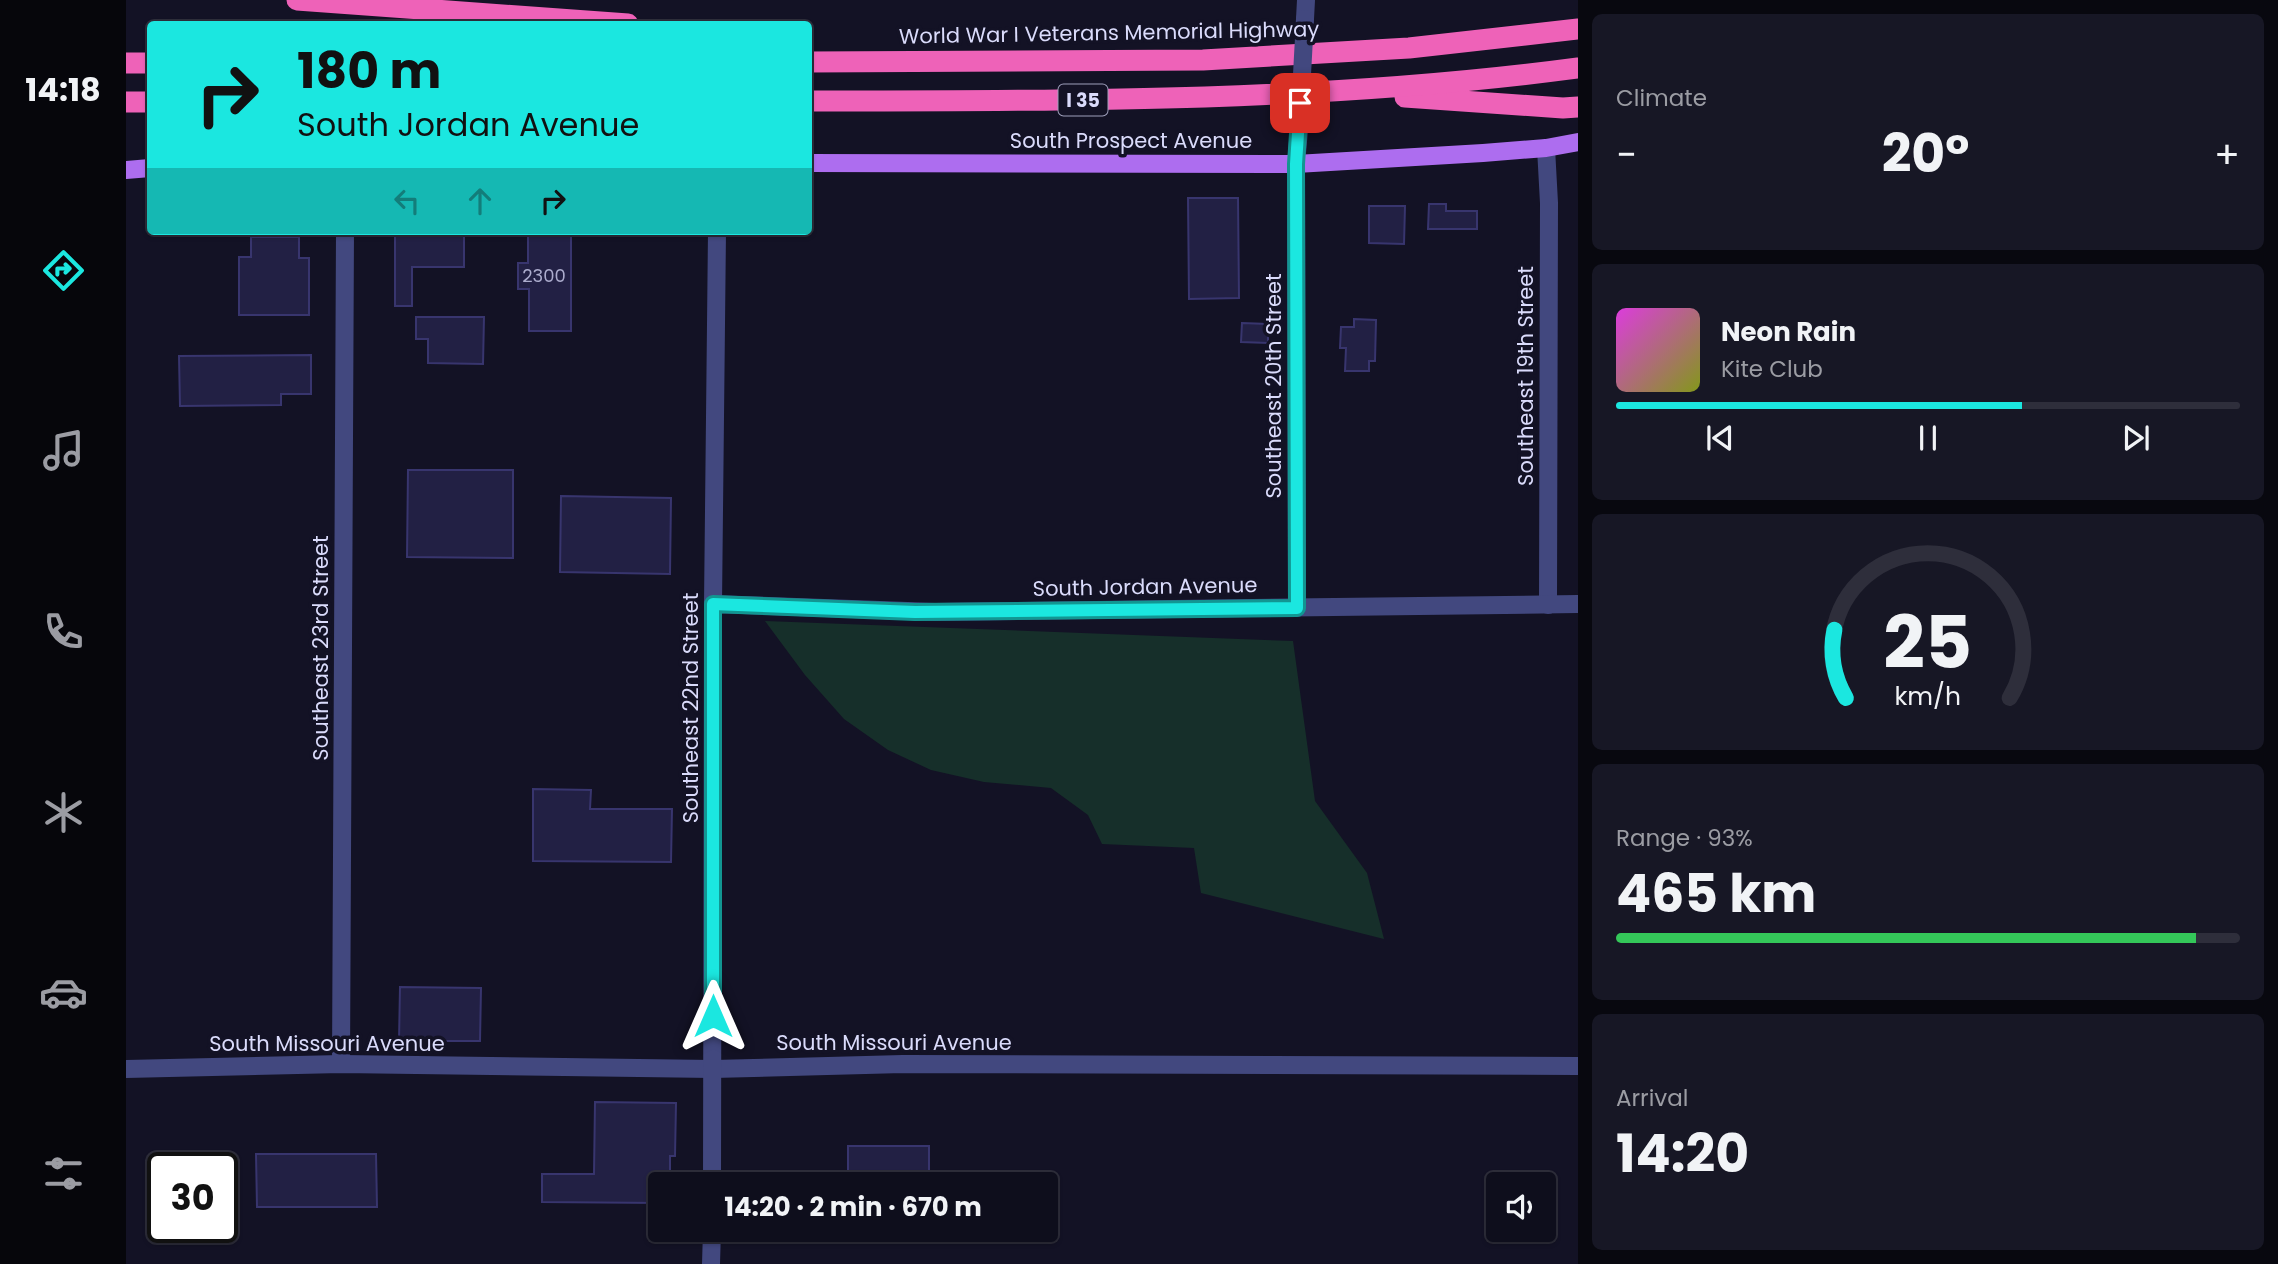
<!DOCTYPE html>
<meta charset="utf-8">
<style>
body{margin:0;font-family:Poppins,sans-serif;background:#171725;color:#f1f3f6;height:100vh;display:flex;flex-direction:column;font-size:26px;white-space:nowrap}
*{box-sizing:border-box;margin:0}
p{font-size:23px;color:#9b9ca3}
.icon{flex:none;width:38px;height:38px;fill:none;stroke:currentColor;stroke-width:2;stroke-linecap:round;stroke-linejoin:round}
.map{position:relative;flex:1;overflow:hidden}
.drawer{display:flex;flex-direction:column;gap:14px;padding:14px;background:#08080f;width:700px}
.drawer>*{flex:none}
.banner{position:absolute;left:21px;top:21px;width:665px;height:214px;border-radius:7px;box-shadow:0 2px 5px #0004,0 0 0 2px #2e2e3b;background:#1be7e0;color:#111;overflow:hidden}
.buttons{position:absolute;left:1360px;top:1172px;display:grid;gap:14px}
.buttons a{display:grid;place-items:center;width:70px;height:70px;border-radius:7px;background:#0e0e1c;box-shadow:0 2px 5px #0004,0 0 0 2px #2e2e3b;font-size:35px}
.speed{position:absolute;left:21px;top:1152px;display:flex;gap:14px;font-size:35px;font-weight:700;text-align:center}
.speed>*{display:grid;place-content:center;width:91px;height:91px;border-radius:50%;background:#0e0e1c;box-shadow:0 2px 5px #0004,0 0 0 2px #2e2e3b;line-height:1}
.speed .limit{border:4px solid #111;border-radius:10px;background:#fff;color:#111}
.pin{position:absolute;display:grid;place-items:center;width:60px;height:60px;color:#fff;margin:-30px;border-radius:14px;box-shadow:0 4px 10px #0006}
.me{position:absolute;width:77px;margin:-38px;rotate:0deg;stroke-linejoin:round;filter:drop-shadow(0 0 5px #0008)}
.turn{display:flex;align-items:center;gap:24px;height:147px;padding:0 35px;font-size:32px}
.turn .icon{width:91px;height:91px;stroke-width:2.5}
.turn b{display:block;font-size:49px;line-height:60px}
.lanes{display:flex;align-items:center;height:66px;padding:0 35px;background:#0003;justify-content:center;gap:35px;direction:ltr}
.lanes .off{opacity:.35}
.big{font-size:52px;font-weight:700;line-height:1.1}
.drawer .tile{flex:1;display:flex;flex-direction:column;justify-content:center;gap:10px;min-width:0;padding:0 24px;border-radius:10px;background:#171725}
.drawer .dial{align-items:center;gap:0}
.dial svg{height:182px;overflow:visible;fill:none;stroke:#2e2e3b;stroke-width:7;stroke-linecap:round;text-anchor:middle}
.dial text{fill:#f1f3f6;stroke:none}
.song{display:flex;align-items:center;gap:21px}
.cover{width:84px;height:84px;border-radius:10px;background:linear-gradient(135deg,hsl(300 70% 55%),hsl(70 70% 35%))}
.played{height:7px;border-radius:4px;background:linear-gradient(90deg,#1be7e0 65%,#2e2e3b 65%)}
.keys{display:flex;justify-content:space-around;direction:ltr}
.heat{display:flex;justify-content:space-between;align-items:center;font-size:38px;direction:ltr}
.charge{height:10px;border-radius:5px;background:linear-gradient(90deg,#34c759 93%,#2e2e3b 0)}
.trip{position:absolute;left:522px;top:1172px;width:410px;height:70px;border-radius:7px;background:#0e0e1c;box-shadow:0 2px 5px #0004,0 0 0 2px #2e2e3b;font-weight:700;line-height:70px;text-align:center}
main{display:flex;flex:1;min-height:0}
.menu{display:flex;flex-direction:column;width:126px;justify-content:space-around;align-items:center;background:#06060b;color:#9b9ca3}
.menu .icon{width:49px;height:49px}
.menu .selected{color:#1be7e0}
.menu b{font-size:32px;color:#f1f3f6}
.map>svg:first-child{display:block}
.green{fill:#162f2a}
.building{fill:#222044;stroke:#38356e;stroke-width:2}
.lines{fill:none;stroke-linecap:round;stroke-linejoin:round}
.minor{stroke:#42487f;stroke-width:18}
.major{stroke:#ad6def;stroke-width:18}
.highway{stroke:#ee62b8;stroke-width:21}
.minor-bridge{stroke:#42487f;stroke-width:18}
.route-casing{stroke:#129692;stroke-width:18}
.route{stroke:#1be7e0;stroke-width:12}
.labels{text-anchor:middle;stroke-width:7;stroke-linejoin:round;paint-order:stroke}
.number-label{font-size:18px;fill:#acaccd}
.shield{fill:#131225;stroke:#9e9fbb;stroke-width:2}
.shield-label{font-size:19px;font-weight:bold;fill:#dadbfb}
.street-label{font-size:21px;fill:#dadbfb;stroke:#131225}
</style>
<main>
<nav class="menu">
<b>14:18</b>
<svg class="icon selected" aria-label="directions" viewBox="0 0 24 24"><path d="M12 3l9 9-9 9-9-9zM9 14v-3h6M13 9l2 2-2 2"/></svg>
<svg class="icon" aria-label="music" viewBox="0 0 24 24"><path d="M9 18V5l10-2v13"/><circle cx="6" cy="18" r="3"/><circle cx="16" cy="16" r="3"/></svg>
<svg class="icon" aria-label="phone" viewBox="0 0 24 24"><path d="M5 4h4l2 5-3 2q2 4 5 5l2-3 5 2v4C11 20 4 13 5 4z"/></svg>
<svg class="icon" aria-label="climate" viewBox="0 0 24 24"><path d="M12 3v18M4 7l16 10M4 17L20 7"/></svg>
<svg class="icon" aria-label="car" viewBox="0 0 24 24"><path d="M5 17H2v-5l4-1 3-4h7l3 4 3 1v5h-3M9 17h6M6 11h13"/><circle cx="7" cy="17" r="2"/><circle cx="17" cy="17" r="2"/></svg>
<svg class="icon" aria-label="filters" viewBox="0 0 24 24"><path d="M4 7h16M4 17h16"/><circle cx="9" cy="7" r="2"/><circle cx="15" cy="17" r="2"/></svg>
</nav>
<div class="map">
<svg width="1452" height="1264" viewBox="0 0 1452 1264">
<rect width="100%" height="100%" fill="#131225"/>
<!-- green -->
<path class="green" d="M 639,621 L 1167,641 L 1189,801 L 1241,873 L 1258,939 L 1075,893 L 1068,848 L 976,844 L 962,815 L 925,788 L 858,782 L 805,770 L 762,750 L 718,719 L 679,675 Z"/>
<!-- building -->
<g class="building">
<path d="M 1062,198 L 1112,198 L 1113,298 L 1063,299 Z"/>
<path d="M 1303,204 L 1320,204 L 1320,211 L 1351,211 L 1351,229 L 1302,229 Z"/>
<path d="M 1243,206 L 1279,206 L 1278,244 L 1243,243 Z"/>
<path d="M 269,231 L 338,231 L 338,267 L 286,267 L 286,306 L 269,306 Z"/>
<path d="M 402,231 L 445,231 L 445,331 L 403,331 L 403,289 L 392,289 L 392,263 L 402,263 Z"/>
<path d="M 125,237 L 173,237 L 173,258 L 183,258 L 183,315 L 113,315 L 113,257 L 125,257 Z"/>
<path d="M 290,317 L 358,317 L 357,364 L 302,363 L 302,339 L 290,339 Z"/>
<path d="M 1228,319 L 1250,320 L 1249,361 L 1243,361 L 1243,371 L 1219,371 L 1220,348 L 1214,348 L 1215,327 L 1228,327 Z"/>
<path d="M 1116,323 L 1142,324 L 1142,343 L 1115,342 Z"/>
<path d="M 185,355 L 185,394 L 155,394 L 155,405 L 54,406 L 53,356 Z"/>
<path d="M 282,470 L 387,470 L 387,558 L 281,557 Z"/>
<path d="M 435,496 L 545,498 L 544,574 L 434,572 Z"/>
<path d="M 407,789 L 465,790 L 464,809 L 546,809 L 545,862 L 407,861 Z"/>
<path d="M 274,987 L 355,988 L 354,1041 L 273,1041 Z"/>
<path d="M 469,1102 L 550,1103 L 549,1156 L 544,1156 L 544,1185 L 534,1185 L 534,1203 L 416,1202 L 416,1174 L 468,1174 Z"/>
<rect x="722" y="1146" width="81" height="39"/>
<path d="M 130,1154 L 250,1154 L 251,1207 L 131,1207 Z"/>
</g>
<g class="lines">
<!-- minor -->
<g class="minor">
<path d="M 1179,19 L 1180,0"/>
<path d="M 1420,148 L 1423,203 L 1422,605"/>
<path d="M 587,604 L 809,612 L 1452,604"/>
<path d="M 1171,608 L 1170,164 L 1173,130"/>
<path d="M 215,1064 L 219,231"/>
<path d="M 0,1069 L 215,1064 L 587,1069 L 777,1064 L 1452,1066"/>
<path d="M 586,1185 L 587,604 L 591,231"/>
<path d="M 585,1264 L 586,1230"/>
</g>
<!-- major -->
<g class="major">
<path d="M 682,163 L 1170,164 L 1357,153 L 1420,148 L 1452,142"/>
<path d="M 0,170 L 24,168"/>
</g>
<!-- highway -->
<g class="highway">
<path d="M 171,0 L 502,24"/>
<path d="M 682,62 L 1077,60 L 1283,48 L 1452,29"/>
<path d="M 0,63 L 24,63"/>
<path d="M 1279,97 L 1437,108 L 1452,107"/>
<path d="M 682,101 C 940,101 1197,102 1452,68"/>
<path d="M 0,102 L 24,102"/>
</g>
<!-- minor-bridge -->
<path class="minor-bridge" d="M 1173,130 L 1179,19"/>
</g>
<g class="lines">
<defs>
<path id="route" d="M 587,1016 L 587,604 L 789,612 L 1171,608 L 1170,164 L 1174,103"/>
</defs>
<!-- route casing -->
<use href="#route" class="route-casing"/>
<!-- route -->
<use href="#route" class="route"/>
</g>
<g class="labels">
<!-- number labels -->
<g class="number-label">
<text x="418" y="282">2300</text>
</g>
<!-- shield labels -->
<rect class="shield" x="932.5" y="84.5" width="49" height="31" rx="5"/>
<g class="shield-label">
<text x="957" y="107">I 35</text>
</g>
<!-- street labels -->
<g class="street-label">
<text transform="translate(983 33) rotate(-1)" y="7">World War I Veterans Memorial Highway</text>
<text x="1005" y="148">South Prospect Avenue</text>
<text transform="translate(1400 376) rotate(-90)" y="7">Southeast 19th Street</text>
<text transform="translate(1148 386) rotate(-90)" y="7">Southeast 20th Street</text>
<text transform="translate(1019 587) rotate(-1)" y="7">South Jordan Avenue</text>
<text transform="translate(195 648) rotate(-90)" y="7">Southeast 23rd Street</text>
<text transform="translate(565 708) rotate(-90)" y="7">Southeast 22nd Street</text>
<text x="768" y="1050">South Missouri Avenue</text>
<text x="201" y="1051">South Missouri Avenue</text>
</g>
</g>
</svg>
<div class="buttons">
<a><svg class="icon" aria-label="sound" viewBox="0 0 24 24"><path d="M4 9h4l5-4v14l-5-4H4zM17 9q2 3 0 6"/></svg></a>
</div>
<div class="speed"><div class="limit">30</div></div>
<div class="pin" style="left:1174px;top:103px;background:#d93025"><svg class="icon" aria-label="arrive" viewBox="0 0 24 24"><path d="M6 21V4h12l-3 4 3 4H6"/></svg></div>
<svg class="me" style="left:587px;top:1016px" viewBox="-20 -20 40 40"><path d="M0-17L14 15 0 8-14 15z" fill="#1be7e0" stroke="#fff" stroke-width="4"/></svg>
<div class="trip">14:20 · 2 min · 670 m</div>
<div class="banner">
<div class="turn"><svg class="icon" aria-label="right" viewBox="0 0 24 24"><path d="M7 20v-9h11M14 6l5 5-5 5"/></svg><div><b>180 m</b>South Jordan Avenue</div></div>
<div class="lanes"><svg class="icon off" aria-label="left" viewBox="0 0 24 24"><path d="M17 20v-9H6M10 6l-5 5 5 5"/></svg><svg class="icon off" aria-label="ahead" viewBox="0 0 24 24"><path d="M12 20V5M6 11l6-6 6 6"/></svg><svg class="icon" aria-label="right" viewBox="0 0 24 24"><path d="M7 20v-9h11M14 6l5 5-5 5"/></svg></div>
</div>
</div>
<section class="drawer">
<div class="tile"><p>Climate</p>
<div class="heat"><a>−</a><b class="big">20°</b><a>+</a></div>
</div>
<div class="tile">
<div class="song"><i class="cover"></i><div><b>Neon Rain</b><p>Kite Club</p></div></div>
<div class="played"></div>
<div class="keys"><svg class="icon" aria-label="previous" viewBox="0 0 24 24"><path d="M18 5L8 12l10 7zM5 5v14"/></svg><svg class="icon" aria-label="pause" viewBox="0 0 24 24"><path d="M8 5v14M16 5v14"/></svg><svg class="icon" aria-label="next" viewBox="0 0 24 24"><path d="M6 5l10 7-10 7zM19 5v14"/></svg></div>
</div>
<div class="tile dial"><svg viewBox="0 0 100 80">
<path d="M14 69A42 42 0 1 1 86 69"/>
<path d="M14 69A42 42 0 0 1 9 39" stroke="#1be7e0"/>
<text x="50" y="56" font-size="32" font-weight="700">25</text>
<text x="50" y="72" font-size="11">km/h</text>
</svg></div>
<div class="tile"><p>Range · 93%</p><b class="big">465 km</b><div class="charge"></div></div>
<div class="tile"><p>Arrival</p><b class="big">14:20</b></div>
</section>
</main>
